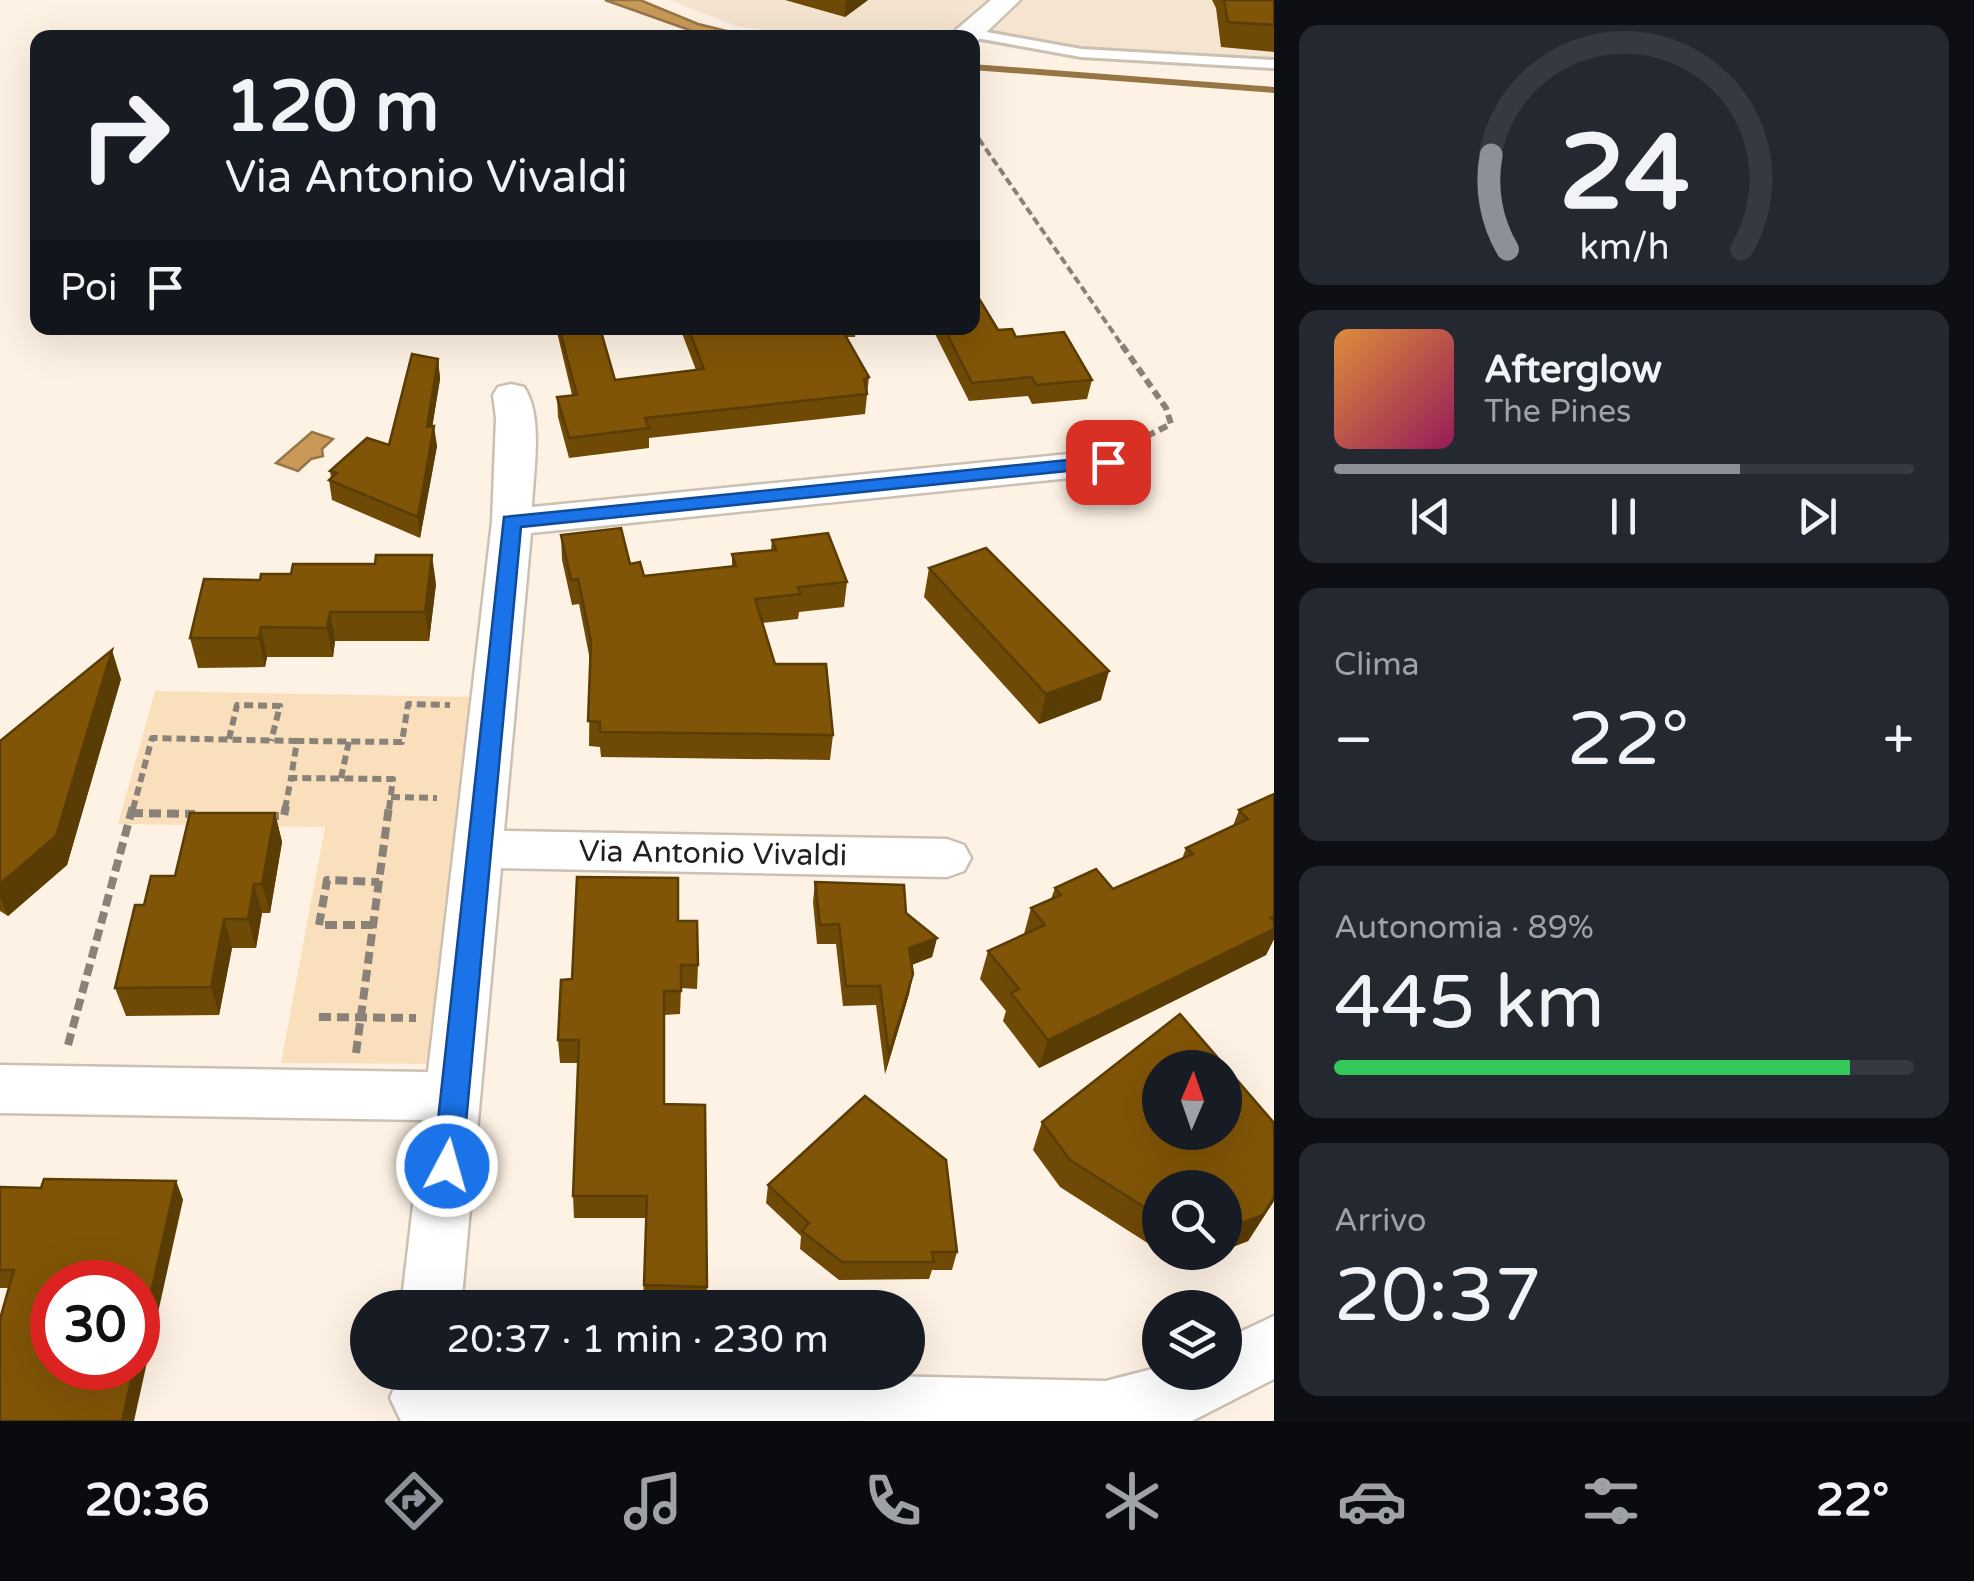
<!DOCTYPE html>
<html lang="it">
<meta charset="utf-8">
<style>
body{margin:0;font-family:"Varela Round",sans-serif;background:#242831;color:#f1f3f6;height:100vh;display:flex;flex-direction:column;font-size:38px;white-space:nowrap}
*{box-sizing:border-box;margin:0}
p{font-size:32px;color:#9ea1a6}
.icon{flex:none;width:55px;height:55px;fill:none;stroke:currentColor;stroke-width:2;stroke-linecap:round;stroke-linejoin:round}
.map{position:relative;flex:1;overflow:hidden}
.side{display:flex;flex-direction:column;gap:25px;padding:25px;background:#0d0f14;width:700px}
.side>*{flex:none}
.banner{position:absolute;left:30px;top:30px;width:950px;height:305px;border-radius:20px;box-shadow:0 10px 40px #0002;background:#171b24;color:#f1f3f6;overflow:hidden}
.needle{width:65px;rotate:2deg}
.tools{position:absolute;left:1142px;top:1050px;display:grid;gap:20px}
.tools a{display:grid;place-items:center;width:100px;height:100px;border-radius:50%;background:#171b24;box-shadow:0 10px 40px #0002;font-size:50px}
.speed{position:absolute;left:30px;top:1260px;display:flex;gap:20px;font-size:50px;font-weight:700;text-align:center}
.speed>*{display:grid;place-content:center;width:130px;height:130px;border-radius:50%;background:#171b24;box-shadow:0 10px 40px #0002;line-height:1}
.speed .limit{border:15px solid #d22;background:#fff;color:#111}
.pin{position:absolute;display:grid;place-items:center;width:85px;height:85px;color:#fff;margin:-42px;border-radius:20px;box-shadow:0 5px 15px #0006}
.me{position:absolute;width:110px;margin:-55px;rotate:6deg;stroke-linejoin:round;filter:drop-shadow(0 0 8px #0008)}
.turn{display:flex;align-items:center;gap:35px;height:210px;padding:0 30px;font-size:45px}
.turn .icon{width:130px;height:130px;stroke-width:2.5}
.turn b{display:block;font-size:70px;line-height:85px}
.then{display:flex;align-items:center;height:95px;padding:0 30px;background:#0003;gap:20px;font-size:38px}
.big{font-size:75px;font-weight:600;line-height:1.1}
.side .widget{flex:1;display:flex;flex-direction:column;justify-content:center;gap:15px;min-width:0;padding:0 35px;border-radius:20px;background:#242831}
.side .dial{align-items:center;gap:0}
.dial svg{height:260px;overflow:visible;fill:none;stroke:#363941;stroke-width:7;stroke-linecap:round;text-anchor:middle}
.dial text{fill:#f1f3f6;stroke:none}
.song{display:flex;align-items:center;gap:30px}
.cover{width:120px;height:120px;border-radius:15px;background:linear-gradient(135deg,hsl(30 70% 55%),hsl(330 70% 35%))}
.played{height:10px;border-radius:5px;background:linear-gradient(90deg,#8c9099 70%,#363941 70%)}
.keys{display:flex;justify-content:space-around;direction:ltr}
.heat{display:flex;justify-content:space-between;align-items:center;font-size:55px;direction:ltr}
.charge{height:15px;border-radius:8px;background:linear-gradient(90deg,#34c759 89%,#363941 0)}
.trip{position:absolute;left:350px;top:1290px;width:575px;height:100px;border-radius:50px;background:#171b24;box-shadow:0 10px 40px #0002;font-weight:600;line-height:100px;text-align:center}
.tab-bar{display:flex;height:160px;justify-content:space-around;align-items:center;background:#090b0e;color:#9ea1a6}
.tab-bar .icon{width:70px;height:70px}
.tab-bar .selected{color:#8c9099}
.tab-bar b{font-size:45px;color:#f1f3f6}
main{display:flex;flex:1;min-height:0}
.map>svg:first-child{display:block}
.built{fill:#f5e4d0}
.green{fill:#fadfbc}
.water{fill:#c99958;stroke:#987546;stroke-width:2.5}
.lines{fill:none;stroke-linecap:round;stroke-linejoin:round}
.stream{fill:#987546;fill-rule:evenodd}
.lane-casing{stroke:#cbc0b2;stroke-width:6}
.street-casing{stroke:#cbc0b2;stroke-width:5}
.path-far2{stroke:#8a8279;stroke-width:4;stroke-dasharray:8 4;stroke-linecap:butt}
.path-far1{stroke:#8a8279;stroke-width:6;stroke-dasharray:9 5;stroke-linecap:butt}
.path{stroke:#8a8279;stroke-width:8;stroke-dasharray:12 6;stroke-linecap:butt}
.lane{fill:#fff;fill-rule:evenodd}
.street{fill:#fff;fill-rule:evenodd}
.wall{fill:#6f4906}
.shaded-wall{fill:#5a3c05}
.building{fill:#815507;stroke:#5a3c05;stroke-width:2.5;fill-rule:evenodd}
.route{fill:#1a73e8;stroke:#114b97;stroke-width:2.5}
.labels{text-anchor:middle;stroke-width:10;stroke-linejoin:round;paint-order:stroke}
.street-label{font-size:30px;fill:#24201b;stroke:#fff}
</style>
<main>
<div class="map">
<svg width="1274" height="1421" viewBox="0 0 1274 1421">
<rect width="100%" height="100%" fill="#fef2e4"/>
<!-- built -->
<path class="built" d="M 669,0 L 1274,0 L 1274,64 L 1061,49 L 970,33 L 965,38 L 808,37 L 736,26 Z"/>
<!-- green -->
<path class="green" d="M 155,691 L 471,697 L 430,1064 L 281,1063 L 325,827 L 118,824 Z"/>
<!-- water -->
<g class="water">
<path d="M 605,0 L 640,0 L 698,24 L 751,37 L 709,37 Z"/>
<path d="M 312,432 L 333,439 L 322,449 L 323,456 L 311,459 L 298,471 L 276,463 Z"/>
</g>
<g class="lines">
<!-- stream -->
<path class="stream" d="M 972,64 L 1274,87 L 1274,93 L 972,70 Z"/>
<defs>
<path id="lane" d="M 970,29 L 1081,49 L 1274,60 L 1274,68 L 1081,57 L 965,36 L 965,30 Z"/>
<g id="street">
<path d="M 991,0 L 1020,0 L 976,42 L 972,43 L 972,38 L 953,38 L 956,30 Z"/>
<path d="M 511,384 L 524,387 C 544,417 533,473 532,507 L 1109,450 L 1123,454 L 1128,462 L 1123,470 L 1109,474 L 531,533 L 504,831 L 947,839 L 964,845 L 971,858 L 964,871 L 947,877 L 501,868 L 461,1308 L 401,1308 L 423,1120 L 0,1113 L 0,1065 L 428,1072 L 492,522 L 496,418 L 493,395 L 498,387 Z"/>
<path d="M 1274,1316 L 1274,1379 L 1192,1421 L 401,1421 L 390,1398 L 399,1376 L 407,1372 L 708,1372 L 1106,1381 L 1160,1367 L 1160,1372 L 1225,1372 L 1225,1339 Z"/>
</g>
</defs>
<!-- lane casing -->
<use href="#lane" class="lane-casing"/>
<!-- street casing -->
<use href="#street" class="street-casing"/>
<!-- path-far2 -->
<path class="path-far2" d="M 972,129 L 1124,348"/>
<!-- path-far1 -->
<g class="path-far1">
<path d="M 1122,345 L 1166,408 L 1171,424 L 1135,442"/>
<path d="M 229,739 L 237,705 L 280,706 L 271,741"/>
<path d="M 341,778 L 349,741"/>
<path d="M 391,797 L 437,798"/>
<path d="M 133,809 L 152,738 L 297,741"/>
<path d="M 285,809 L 291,778"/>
<path d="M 389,809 L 393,779 L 291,778 L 297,741 L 402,742 L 408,704 L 450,705"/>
</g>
<!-- path -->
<g class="path">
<path d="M 131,813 L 195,814"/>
<path d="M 267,816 L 284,816 L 286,806"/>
<path d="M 373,925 L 319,925 L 327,880 L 379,882"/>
<path d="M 319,1017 L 416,1018"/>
<path d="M 68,1045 L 133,806"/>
<path d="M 356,1053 L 389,806"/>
</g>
<!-- lane -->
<use href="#lane" class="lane"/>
<!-- street -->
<use href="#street" class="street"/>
</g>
<!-- wall -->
<g class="wall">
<path d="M 785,0 L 868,0 L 845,17 Z"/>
<path d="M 1212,0 L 1274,0 L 1274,52 L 1221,47 L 1216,8 Z"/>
<path d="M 556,328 L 600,328 L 615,380 L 696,370 L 680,328 L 856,328 L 855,337 L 847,337 L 869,377 L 865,414 L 649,438 L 649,448 L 569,458 L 558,417 L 557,397 L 572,395 Z"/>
<path d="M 601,328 L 648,328 L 602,332 Z"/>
<path d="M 932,328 L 972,328 L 998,330 L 1016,337 L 1092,380 L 1087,399 L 1032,404 L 1028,396 L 969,401 Z"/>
<path d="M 438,359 L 440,379 L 432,427 L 437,446 L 420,538 L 332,500 L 329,480 L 331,478 L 330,471 L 389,445 Z"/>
<path d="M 561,535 L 630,564 L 644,576 L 732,567 L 732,554 L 771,550 L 772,540 L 847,582 L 844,607 L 799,612 L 798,619 L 762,623 L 775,664 L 833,735 L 830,760 L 601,757 L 600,747 L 589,746 L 590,660 L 579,604 L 572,605 L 562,560 Z"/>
<path d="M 929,568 L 1101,700 L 1039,724 L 924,597 Z"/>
<path d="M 436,584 L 429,641 L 335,641 L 333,657 L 267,657 L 265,667 L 198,668 L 190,638 Z"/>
<path d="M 121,679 L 67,865 L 8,916 L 0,911 L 0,741 Z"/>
<path d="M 1274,794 L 1274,939 L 1266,955 L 1039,1068 L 1003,1021 L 1006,1011 L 980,979 L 988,951 L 1024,934 L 1031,908 L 1051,899 L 1055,888 L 1113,889 L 1182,859 L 1186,848 L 1233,826 L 1239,810 Z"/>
<path d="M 275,813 L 282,842 L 270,913 L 262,913 L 256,948 L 232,948 L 219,1015 L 126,1016 L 115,988 L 144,905 L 175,876 Z"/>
<path d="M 815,882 L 906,913 L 937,938 L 932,957 L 912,965 L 913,974 L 909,994 L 885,1074 L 876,1005 L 843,1006 L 836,944 L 817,944 L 813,902 Z"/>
<path d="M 678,921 L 698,965 L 697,989 L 681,988 L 680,1014 L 664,1015 L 664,1104 L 707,1287 L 706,1308 L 643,1306 L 646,1218 L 574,1218 L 573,1196 L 578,1063 L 560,1063 L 558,1040 L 572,979 Z"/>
<path d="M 1042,1122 L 1274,1123 L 1274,1201 L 1248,1241 L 1225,1250 L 1225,1188 L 1160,1188 L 1160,1251 L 1060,1187 L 1033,1150 Z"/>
<path d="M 176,1181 L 183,1200 L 9,1288 L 0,1288 L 0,1187 L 41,1188 Z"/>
<path d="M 768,1185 L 957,1252 L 952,1270 L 932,1270 L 929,1279 L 839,1280 L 800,1249 L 801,1236 L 766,1203 Z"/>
<path d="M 1163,1252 L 1217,1252 L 1182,1265 Z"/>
</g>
<!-- shaded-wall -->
<g class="shaded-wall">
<path d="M 846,0 L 868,0 L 845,17 Z"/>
<path d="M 438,359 L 440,379 L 429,447 L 427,427 Z"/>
<path d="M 434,426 L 437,446 L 420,538 L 418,517 Z"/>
<path d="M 432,555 L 436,584 L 429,641 L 425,612 Z"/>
<path d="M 330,612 L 335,641 L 333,657 L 327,628 Z"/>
<path d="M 261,627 L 267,657 L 265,667 L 259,638 Z"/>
<path d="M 112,650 L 121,679 L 67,865 L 8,916 L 0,897 L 0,884 Z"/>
<path d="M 1109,671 L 1101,700 L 1039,724 L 1046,694 Z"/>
<path d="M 275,813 L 282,842 L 270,913 L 262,884 Z"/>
<path d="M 254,884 L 262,913 L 256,948 L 248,919 Z"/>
<path d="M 1274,917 L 1274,939 L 1266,955 L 1039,1068 L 1048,1040 Z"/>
<path d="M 224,919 L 232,948 L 219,1015 L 211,987 Z"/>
<path d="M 937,938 L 932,957 L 905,967 L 909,948 Z"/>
<path d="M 913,974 L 909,994 L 885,1074 L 889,1054 Z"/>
<path d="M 176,1181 L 183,1200 L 134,1421 L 122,1421 L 134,1368 L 138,1368 L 138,1351 Z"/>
<path d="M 1274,1197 L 1274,1201 L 1248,1241 L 1225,1250 L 1225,1229 Z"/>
<path d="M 1189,1252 L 1217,1252 L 1182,1265 Z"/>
</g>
<!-- building -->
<g class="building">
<path d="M 1224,0 L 1274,0 L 1274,25 L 1228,22 Z"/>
<path d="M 972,287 L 998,330 L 1012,329 L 1016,337 L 1064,332 L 1092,380 L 1036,385 L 1032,377 L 972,383 L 944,328 L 972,328 Z"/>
<path d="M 559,328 L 600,328 L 615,380 L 704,369 L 688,328 L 841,328 L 869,377 L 864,379 L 867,394 L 645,418 L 649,428 L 569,438 L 557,397 L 577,395 Z"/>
<path d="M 412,354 L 438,359 L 427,427 L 434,426 L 418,517 L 329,480 L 337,473 L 330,471 L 367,438 L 389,445 Z"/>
<path d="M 621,528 L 630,564 L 640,562 L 644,576 L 736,566 L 732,554 L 776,550 L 772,540 L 828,533 L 847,582 L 798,587 L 801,594 L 755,599 L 775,664 L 826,664 L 833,735 L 600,732 L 600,722 L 588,721 L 591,641 L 578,579 L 571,580 L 561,535 Z"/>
<path d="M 986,548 L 1109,671 L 1046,694 L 929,568 Z"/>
<path d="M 376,555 L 432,555 L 425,612 L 330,612 L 327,628 L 261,627 L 259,638 L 190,638 L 204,579 L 260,580 L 261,574 L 291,574 L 293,564 L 375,564 Z"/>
<path d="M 112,650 L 56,836 L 0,884 L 0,741 Z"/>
<path d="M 1274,794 L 1274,917 L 1271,918 L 1274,921 L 1274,929 L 1048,1040 L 1011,993 L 1019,989 L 988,951 L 1045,925 L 1031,908 L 1061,895 L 1055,888 L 1096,869 L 1113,889 L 1193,854 L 1186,848 L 1248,819 L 1239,810 Z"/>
<path d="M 190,813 L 275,813 L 262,884 L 254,884 L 248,919 L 224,919 L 211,987 L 115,988 L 135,905 L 144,905 L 151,876 L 175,876 Z"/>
<path d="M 577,877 L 678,878 L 678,921 L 697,921 L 698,965 L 681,965 L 681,991 L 664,991 L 664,1104 L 705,1105 L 707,1287 L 644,1285 L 647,1196 L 573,1196 L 579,1040 L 558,1040 L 561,980 L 572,979 Z"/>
<path d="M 815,882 L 904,885 L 906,913 L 937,938 L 909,948 L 913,974 L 889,1054 L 880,986 L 846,986 L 839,924 L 820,925 Z"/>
<path d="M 1180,1014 L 1274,1123 L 1274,1197 L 1263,1215 L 1225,1229 L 1225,1188 L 1160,1188 L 1160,1217 L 1070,1160 L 1042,1122 ZM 1160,1068 L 1225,1068 L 1225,1132 L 1160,1132 Z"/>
<path d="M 865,1096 L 946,1160 L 957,1252 L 932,1252 L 934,1262 L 842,1262 L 802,1231 L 809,1223 L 768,1185 Z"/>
<path d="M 44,1179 L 176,1181 L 138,1351 L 138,1282 L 52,1282 L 52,1368 L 134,1368 L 122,1421 L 0,1421 L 0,1319 L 14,1270 L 0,1270 L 0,1187 L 41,1188 Z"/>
</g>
<!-- route -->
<path class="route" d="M 1108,456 L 1115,457 L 1115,466 L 521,527 L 462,1166 L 457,1175 L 447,1179 L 437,1175 L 433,1166 L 504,517 Z"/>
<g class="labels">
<!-- street labels -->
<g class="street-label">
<text transform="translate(713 853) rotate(1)" y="10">Via Antonio Vivaldi</text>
</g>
</g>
</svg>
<div class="tools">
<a><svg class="needle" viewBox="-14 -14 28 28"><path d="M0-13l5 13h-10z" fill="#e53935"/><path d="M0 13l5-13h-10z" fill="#9ea1a6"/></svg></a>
<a><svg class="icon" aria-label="search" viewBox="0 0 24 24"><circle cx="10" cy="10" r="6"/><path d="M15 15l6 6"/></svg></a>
<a><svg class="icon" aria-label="layers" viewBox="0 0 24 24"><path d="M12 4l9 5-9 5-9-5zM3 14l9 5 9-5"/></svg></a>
</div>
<div class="speed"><div class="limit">30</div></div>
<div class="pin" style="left:1108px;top:462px;background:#d93025"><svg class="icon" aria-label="arrive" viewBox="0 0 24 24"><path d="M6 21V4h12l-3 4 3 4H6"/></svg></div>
<svg class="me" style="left:447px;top:1166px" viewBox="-20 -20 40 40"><circle r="17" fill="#1a73e8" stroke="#fff" stroke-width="3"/><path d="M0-11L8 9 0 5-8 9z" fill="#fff"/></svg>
<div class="trip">20:37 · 1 min · 230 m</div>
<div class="banner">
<div class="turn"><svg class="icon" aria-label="right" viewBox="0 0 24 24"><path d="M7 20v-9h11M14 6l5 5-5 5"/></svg><div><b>120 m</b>Via Antonio Vivaldi</div></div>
<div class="then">Poi<svg class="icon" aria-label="arrive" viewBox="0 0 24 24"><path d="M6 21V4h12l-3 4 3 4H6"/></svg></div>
</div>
</div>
<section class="side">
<div class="widget dial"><svg viewBox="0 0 100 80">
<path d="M14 69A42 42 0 1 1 86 69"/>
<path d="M14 69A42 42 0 0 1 9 40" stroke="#8c9099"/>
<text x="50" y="56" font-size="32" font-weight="700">24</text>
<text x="50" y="72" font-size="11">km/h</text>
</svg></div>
<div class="widget">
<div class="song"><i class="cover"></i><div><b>Afterglow</b><p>The Pines</p></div></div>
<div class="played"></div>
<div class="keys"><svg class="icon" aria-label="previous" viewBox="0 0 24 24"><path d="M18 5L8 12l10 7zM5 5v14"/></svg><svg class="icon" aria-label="pause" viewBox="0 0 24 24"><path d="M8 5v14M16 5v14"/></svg><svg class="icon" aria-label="next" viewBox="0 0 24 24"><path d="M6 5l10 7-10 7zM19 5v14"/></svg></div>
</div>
<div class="widget"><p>Clima</p>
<div class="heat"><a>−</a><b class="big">22°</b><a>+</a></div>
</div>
<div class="widget"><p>Autonomia · 89%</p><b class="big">445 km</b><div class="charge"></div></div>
<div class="widget"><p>Arrivo</p><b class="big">20:37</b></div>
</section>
</main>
<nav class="tab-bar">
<b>20:36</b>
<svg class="icon selected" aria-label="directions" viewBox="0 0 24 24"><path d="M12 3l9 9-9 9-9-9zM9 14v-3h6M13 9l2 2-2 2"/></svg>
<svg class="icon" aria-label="music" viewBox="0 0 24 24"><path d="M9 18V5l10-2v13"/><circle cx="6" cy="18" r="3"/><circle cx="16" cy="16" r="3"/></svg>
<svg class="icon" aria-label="phone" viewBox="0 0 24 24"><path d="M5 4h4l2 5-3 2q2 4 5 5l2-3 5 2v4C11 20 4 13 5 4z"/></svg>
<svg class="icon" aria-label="climate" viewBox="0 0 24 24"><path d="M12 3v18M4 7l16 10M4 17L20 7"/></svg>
<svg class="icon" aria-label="car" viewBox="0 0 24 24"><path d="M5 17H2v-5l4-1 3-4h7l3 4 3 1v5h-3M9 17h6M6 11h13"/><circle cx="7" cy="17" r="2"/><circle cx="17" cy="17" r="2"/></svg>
<svg class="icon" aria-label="filters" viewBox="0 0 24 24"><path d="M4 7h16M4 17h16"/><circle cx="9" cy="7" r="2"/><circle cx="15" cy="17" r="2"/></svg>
<b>22°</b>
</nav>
